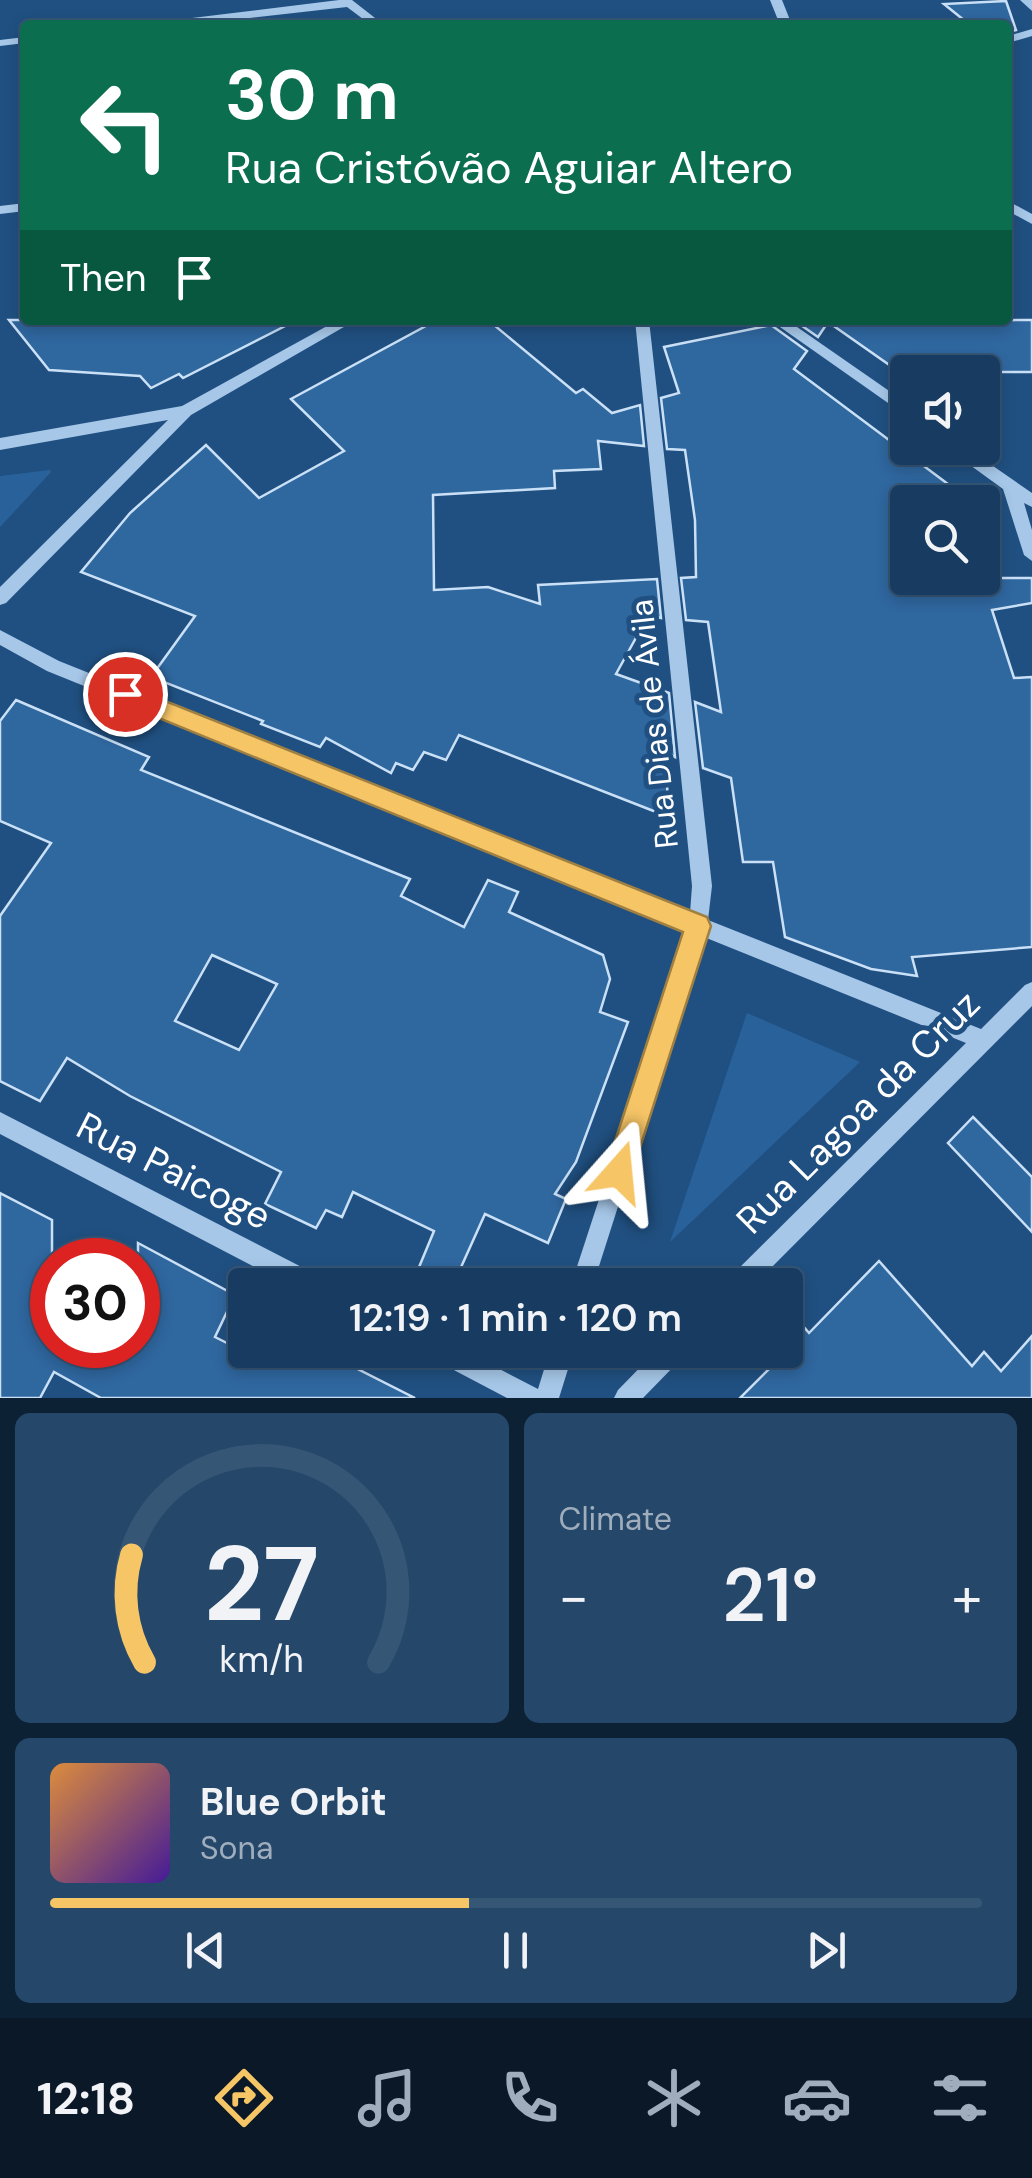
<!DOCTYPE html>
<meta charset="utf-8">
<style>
body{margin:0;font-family:"DM Sans",sans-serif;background:#25476a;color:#f1f3f6;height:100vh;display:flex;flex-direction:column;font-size:38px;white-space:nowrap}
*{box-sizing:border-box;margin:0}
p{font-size:32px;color:#9fadbd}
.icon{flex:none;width:55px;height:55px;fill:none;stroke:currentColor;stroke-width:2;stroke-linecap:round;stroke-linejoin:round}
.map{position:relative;height:1398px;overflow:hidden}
.panel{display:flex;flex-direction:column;gap:15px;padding:15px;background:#0d2135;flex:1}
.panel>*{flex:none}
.hud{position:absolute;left:20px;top:20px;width:992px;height:305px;border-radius:10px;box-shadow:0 5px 15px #0003,0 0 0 2px #365676;background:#0b6e4f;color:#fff;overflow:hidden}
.buttons{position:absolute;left:890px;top:355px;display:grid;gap:20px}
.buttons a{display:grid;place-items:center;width:110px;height:110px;border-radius:10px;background:#183c61;box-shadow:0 5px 15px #0003,0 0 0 2px #365676;font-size:50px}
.speed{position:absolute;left:30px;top:1238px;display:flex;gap:20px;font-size:50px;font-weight:700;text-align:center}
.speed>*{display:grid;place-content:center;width:130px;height:130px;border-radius:50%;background:#183c61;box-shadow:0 5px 15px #0003,0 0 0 2px #365676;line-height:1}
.speed .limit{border:15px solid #d22;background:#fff;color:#111}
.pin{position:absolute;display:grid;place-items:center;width:85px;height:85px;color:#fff;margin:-42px;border:5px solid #fff;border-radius:50%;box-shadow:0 2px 10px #0007}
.me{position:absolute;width:110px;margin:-55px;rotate:18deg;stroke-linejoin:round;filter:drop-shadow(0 0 8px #0008)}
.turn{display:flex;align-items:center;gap:35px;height:210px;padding:0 40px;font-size:45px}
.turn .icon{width:130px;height:130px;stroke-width:2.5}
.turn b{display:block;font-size:70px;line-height:85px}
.then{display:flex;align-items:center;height:95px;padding:0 40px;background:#0003;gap:20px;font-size:38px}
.big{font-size:75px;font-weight:600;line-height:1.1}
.panel .widget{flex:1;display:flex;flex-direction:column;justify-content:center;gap:15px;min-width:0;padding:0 35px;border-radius:15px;background:#25476a}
.panel .dial{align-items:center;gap:0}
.dial svg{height:260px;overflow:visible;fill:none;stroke:#365676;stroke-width:7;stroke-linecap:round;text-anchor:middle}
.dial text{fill:#f1f3f6;stroke:none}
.song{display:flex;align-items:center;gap:30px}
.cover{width:120px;height:120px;border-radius:15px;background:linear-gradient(135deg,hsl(30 70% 55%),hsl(260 70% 35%))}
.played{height:10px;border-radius:5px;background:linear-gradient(90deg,#f6c566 45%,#365676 45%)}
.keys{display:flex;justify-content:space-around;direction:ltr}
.heat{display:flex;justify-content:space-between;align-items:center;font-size:55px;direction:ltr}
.panel .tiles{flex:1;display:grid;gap:15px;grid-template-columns:1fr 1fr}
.widget:last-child{grid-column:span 2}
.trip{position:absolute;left:228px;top:1268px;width:575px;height:100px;border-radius:10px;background:#183c61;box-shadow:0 5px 15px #0003,0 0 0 2px #365676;font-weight:600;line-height:100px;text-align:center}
.dock{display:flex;height:160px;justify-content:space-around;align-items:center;background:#0a1827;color:#9fadbd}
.dock .icon{width:70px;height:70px}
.dock .active{color:#f6c566}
.dock b{font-size:45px;color:#f1f3f6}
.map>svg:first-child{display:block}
.green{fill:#29629a}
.building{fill:#2f679f;stroke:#cae0f6;stroke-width:2.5;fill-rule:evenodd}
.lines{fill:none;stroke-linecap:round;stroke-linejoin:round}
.minor{fill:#a6c7e8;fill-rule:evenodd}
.route{fill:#f6c566;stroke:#a08042;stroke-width:2.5}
.labels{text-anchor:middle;stroke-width:10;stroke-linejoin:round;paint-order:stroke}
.street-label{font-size:32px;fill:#fff;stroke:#205081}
.near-street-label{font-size:38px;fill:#fff;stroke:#205081}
</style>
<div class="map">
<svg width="1032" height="1398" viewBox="0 0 1032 1398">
<rect width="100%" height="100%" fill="#205081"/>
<!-- green -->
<g class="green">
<path d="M 50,470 L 51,472 L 0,527 L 0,476 Z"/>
<path d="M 747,1013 L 860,1062 L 670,1242 Z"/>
</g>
<!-- building -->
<g class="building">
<path d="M 1006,1 L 1016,30 L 1008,32 L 1008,25 L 970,25 L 944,4 Z"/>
<path d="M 9,320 L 297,320 L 183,378 L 179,374 L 151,388 L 140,376 L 49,370 Z"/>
<path d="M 437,320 L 488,320 L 576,393 L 583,389 L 612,413 L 640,405 L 644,446 L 598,441 L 601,469 L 554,471 L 555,488 L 433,495 L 434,590 L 488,587 L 540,604 L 538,585 L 657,579 L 661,618 L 648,616 L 616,674 L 669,693 L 675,757 L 665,753 L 669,817 L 459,735 L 446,760 L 424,752 L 413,770 L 396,763 L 391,773 L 326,738 L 320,747 L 261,724 L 263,721 L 151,677 L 195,616 L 81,572 L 130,513 L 206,445 L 259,498 L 344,451 L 291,399 Z"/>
<path d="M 1032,320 L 1032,372 L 967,372 L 948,359 L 929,372 L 908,372 L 908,378 L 828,322 L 818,337 L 795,321 Z"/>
<path d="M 771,325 L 807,351 L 794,369 L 972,502 L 908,502 L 908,578 L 1032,578 L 1032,603 L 992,610 L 1014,678 L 1032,677 L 1032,947 L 912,957 L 917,976 L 871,969 L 785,937 L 773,862 L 743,862 L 731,778 L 703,768 L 695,702 L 721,712 L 708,622 L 686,620 L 681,578 L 696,577 L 695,520 L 685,450 L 667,449 L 661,398 L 679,393 L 664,347 Z"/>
<path d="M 16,700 L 149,757 L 141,770 L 410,879 L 401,896 L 464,927 L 488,880 L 518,892 L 509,912 L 603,955 L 610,979 L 600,1012 L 628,1022 L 576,1162 L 555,1194 L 566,1199 L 548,1243 L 485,1214 L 453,1285 L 444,1285 L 417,1272 L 434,1231 L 353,1192 L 342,1217 L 326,1210 L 316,1228 L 265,1204 L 281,1172 L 130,1096 L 67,1058 L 40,1101 L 0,1081 L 0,916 L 51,843 L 0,821 L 0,721 ZM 212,955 L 277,984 L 239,1050 L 175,1021 Z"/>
<path d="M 973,1117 L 1032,1177 L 1032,1232 L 948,1143 Z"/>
<path d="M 0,1193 L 52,1220 L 52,1345 L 138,1345 L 138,1243 L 235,1295 L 215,1337 L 241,1350 L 320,1350 L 415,1398 L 101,1398 L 54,1372 L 40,1398 L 0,1398 Z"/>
<path d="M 879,1261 L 972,1366 L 984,1352 L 1001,1371 L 1032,1336 L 1032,1398 L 740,1398 L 785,1353 L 785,1305 L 809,1333 Z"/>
</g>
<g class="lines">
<!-- minor -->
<g class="minor">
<path d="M 339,0 L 352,0 L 384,25 L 371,25 L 347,7 L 189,25 L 153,25 L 159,22 Z"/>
<path d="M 770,0 L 782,0 L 792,25 L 780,25 Z"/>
<path d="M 1020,0 L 1032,0 L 1032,11 Z"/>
<path d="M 1032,29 L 1032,36 L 1008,43 L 1008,36 Z"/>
<path d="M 25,37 L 25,43 L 0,46 L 0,40 Z"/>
<path d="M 1008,201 L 1032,214 L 1032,224 L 1008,211 Z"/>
<path d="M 25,203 L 25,211 L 0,214 L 0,206 Z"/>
<path d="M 338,320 L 356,320 L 191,415 L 6,603 L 0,605 L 0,587 L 168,420 L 0,450 L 0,438 L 182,406 Z"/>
<path d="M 635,320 L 649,320 L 712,886 L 708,920 L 981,1029 L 1025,985 L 1032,982 L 1032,1006 L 754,1285 L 727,1285 L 730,1277 L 966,1043 L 704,937 L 593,1285 L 571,1285 L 687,930 L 47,671 L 0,645 L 0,630 L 59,661 L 690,913 L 692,886 Z"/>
<path d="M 770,320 L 787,320 L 908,404 L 908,417 Z"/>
<path d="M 950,448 L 967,448 L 1032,493 L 1032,507 L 1024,503 L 1032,530 L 1032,561 L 1024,555 L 1003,489 L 952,452 Z"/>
<path d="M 0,1112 L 321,1277 L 324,1285 L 289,1285 L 0,1134 Z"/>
<path d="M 427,1350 L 463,1350 L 538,1389 L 550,1350 L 574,1350 L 559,1398 L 507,1398 L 431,1358 Z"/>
<path d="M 657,1350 L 686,1350 L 682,1358 L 643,1398 L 614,1398 L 618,1390 Z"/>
</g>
</g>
<!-- route -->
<path class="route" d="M 125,685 L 707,917 L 711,926 L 629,1182 L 619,1186 L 609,1182 L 605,1172 L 683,932 L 117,701 L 113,694 L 117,688 Z"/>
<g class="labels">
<!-- street labels -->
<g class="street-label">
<text transform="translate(654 724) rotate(-96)" y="11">Rua Dias de Ávila</text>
</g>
<!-- near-street labels -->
<g class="near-street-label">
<text transform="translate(858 1112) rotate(-45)" y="13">Rua Lagoa da Cruz</text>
<text transform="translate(174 1171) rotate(27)" y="13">Rua Paicoge</text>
</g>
</g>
</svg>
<div class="buttons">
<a><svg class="icon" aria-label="sound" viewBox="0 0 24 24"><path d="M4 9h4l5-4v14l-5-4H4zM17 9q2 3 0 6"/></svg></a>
<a><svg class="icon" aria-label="search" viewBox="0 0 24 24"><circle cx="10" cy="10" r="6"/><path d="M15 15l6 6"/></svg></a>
</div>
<div class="speed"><div class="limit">30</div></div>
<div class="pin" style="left:125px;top:694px;background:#d93025"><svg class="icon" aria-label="arrive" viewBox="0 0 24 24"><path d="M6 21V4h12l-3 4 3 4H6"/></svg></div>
<svg class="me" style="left:619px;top:1172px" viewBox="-20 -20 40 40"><path d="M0-17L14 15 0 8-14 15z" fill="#f6c566" stroke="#fff" stroke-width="4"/></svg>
<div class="trip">12:19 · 1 min · 120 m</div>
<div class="hud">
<div class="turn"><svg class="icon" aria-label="left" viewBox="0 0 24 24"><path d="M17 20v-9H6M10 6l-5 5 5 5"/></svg><div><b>30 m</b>Rua Cristóvão Aguiar Altero</div></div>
<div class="then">Then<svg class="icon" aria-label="arrive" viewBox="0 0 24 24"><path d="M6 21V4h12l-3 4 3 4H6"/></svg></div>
</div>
</div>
<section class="panel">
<div class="tiles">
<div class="widget dial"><svg viewBox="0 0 100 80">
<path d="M14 69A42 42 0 1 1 86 69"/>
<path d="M14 69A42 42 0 0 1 10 36" stroke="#f6c566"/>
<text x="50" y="56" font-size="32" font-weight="700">27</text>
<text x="50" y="72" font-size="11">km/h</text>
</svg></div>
<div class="widget"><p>Climate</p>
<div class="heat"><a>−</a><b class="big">21°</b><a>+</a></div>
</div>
<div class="widget">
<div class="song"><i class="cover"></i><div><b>Blue Orbit</b><p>Sona</p></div></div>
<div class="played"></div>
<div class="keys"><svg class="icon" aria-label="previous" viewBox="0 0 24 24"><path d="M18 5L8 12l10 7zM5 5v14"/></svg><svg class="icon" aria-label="pause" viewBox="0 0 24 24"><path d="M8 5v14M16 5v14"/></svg><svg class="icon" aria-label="next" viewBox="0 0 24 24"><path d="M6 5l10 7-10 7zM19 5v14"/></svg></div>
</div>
</div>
</section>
<nav class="dock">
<b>12:18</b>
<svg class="icon active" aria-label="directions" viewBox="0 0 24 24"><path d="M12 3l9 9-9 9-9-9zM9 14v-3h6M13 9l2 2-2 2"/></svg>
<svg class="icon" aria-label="music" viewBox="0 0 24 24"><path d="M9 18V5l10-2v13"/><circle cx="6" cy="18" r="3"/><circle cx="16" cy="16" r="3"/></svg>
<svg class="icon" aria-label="phone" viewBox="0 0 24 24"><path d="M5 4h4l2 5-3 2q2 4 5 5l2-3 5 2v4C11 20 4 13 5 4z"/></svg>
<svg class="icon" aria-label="climate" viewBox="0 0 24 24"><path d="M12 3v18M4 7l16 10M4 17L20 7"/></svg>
<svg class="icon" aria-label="car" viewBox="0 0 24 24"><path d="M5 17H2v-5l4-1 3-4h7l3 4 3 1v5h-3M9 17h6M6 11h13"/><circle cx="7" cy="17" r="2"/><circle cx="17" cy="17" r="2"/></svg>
<svg class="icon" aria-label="filters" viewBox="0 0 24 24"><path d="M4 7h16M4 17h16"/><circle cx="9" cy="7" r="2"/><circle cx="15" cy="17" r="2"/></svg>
</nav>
